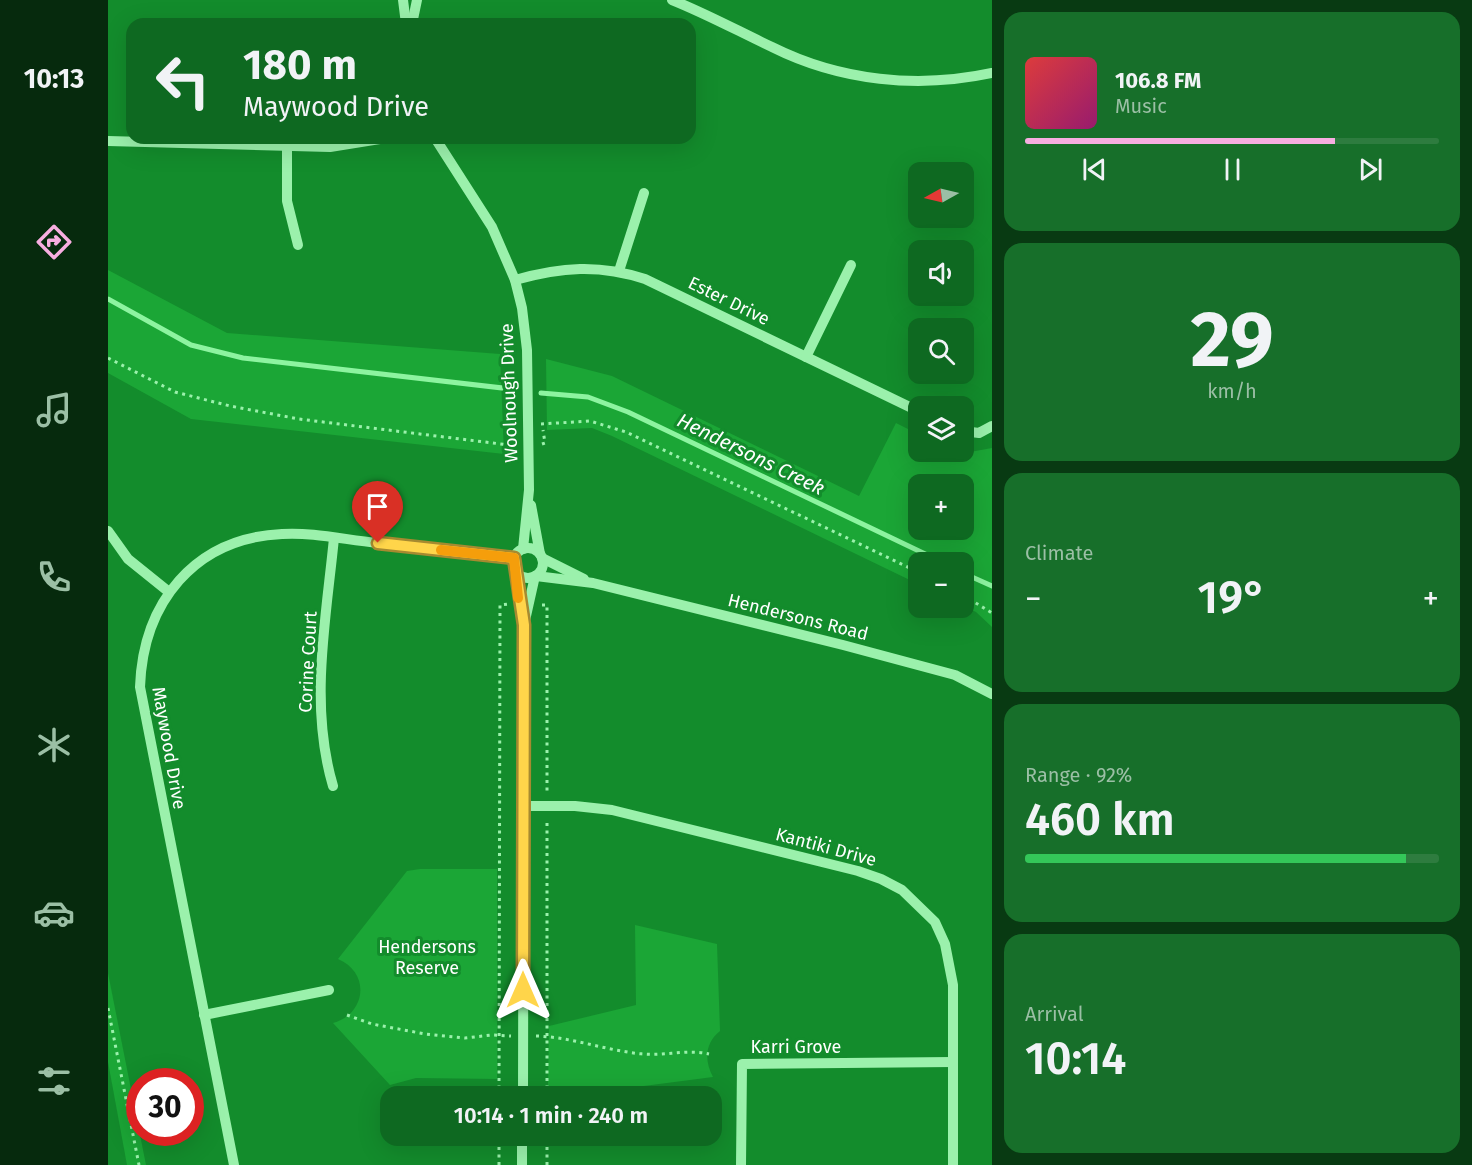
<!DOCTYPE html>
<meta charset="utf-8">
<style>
body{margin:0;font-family:"Fira Sans",sans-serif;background:#176f2a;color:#f1f3f6;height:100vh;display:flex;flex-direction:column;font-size:22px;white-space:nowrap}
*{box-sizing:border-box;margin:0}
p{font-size:20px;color:#9bbfa5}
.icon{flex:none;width:33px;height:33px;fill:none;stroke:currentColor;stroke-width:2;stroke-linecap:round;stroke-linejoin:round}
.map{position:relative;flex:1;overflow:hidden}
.panel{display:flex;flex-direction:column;gap:12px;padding:12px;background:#083a12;width:480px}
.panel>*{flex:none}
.guide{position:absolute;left:18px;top:18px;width:570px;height:126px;border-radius:18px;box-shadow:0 6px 24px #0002;background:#0e6921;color:#f1f3f6;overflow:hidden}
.needle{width:39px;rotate:262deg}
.buttons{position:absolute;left:800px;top:162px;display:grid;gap:12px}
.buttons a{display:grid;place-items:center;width:66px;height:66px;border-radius:12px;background:#0e6921;box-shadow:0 6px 24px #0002;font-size:30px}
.speed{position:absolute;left:18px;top:1068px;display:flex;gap:12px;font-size:30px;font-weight:700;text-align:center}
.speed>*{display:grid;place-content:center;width:78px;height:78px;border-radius:50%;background:#0e6921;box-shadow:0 6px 24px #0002;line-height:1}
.speed .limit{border:9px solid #d22;background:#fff;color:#111}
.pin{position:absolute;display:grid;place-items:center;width:51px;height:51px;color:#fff;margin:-62px -26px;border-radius:50% 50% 50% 0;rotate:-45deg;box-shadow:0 0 6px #0007}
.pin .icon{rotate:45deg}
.me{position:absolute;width:66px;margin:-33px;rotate:0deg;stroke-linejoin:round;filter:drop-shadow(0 0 4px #0008)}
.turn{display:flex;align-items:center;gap:21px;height:126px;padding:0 18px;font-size:27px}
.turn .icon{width:78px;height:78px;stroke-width:2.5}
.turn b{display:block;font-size:42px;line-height:51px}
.big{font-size:45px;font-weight:600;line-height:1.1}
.panel .card{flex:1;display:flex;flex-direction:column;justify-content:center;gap:9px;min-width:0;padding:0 21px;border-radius:18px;background:#176f2a}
.panel .dial{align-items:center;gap:0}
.dial b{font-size:78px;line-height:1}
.song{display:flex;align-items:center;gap:18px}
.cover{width:72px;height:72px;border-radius:9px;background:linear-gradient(135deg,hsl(0 70% 55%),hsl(320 70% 35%))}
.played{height:6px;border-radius:3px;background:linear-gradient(90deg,#f7aee0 75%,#2e7c3f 75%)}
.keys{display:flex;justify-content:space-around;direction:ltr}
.heat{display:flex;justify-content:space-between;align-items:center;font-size:33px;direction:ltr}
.charge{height:9px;border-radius:4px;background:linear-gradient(90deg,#34c759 92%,#2e7c3f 0)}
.trip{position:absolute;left:272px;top:1086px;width:342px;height:60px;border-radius:18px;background:#0e6921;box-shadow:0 6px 24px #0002;font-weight:600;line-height:60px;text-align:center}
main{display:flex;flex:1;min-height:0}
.tabs{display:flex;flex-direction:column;width:108px;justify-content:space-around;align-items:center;background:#062a0d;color:#9bbfa5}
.tabs .icon{width:42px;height:42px}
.tabs .active{color:#f7aee0}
.tabs b{font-size:27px;color:#f1f3f6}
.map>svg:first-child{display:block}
.green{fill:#1ba636;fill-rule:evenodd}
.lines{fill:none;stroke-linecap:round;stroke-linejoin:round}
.stream{stroke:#8df4a0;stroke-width:5}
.path{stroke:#9bf1ac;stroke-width:3;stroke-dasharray:3 4.5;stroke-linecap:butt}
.minor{stroke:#9bf1ac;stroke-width:10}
.route-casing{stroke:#a68a30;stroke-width:15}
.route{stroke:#ffd54a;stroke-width:10}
.slow{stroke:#f59e0b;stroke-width:10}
.labels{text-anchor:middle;stroke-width:6;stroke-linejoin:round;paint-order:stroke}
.street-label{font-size:18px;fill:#fff;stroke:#138c2c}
.park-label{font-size:18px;fill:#fff;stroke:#138c2c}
.water-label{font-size:20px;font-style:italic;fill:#fff;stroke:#138c2c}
</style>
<main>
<nav class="tabs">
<b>10:13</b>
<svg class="icon active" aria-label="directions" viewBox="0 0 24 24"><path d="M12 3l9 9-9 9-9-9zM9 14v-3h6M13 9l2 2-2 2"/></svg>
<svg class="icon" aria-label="music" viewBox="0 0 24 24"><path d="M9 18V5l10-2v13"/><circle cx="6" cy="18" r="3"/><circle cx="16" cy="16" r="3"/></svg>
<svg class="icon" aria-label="phone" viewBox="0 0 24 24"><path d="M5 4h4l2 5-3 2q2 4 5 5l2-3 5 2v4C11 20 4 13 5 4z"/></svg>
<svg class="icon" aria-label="climate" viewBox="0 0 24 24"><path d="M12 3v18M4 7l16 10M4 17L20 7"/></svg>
<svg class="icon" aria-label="car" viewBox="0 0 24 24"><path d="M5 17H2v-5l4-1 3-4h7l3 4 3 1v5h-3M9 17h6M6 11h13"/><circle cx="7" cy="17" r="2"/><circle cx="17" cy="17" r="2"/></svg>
<svg class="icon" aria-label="filters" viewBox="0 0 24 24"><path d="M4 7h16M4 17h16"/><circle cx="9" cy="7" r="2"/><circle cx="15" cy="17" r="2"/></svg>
</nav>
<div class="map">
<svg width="884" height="1165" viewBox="0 0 884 1165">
<rect width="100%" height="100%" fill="#138c2c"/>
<!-- green -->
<g class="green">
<path d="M 0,270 L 119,333 L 392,354 L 396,454 L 83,419 L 0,373 Z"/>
<path d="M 438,359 L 504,376 L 751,496 L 788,423 L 810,434 L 810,452 L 862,452 L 884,448 L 884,627 L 868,612 L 855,606 L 855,562 L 810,562 L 810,584 L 504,436 L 484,428 L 439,430 ZM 855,484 L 855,530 L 810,530 L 810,484 Z"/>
<path d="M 312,869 L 389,869 L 389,1079 L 308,1078 L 282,1085 L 225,1023 C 258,1014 263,973 230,959 L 299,871 Z"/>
<path d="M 527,925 L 609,944 L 612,1031 C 597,1043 596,1060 605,1077 L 528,1087 L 440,1087 L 441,1026 L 528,1005 Z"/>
<path d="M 0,973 L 38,1165 L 19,1165 L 0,1062 Z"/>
</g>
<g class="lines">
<!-- stream -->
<g class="stream">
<path d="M 0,299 L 83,345 L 135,358 L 403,389"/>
<path d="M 433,393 L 480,397 L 520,412 L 834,562"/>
<path d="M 855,573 L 884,586"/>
</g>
<!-- path -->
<g class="path">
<path d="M 0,358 L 67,392 L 122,406 L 191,419 L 409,446"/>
<path d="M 433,424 L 482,421 L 518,432 L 810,572"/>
<path d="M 434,444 L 437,443 L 435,430"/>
<path d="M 855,595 L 884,613"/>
<path d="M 434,605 L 439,605 L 439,795"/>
<path d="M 0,1008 L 31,1165"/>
<path d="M 239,1015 L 264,1024 L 317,1034 L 357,1038 L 384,1035 L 403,1036"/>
<path d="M 428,1036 C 464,1037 499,1051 535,1054 C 557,1056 579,1049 601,1054"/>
<path d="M 391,1096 L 392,605 L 401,604"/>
<path d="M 439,1096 L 439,819"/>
<path d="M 391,1165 L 391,1136"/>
<path d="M 439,1165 L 439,1136"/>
</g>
<!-- minor -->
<g class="minor">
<path d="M 295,0 L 298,24"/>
<path d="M 564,0 C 599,14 630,31 664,47 C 732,81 810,89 884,73"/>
<path d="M 304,24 L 309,0"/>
<path d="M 327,138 L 384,227 L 407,280 L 414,308 L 419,350 L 421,490 L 415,549"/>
<path d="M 0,141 L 222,147 L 278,138"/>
<path d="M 179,146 L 179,201 L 190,245"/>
<path d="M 511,271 L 536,193"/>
<path d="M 407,280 C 453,267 491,264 537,279 L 810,411"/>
<path d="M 698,357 L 743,265"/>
<path d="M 855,431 L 871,433 L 884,426"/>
<path d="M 423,505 L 432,554"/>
<path d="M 0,531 L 20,559 L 61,592"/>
<circle cx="420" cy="563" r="15"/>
<path d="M 434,558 L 476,579"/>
<path d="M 408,572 L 415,619"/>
<path d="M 428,576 L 485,583 L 735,645 L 847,675 L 884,694"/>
<path d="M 225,786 C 201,705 218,620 226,538"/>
<path d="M 416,806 L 467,806 L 504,810 L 750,871 L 773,879 L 794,890 L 827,922 L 837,944 L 845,985 L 845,1165"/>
<path d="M 96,1015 L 221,990"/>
<path d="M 415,1096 L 416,625 L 427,576"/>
<path d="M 126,1165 L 32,687 C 35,603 86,538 174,534 C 205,532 238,540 270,543 C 315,548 360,553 406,558"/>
<path d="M 414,1165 L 414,1136"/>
<path d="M 633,1165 L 634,1064 L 845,1062"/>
</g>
</g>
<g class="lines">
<defs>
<path id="route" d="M 270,543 L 406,558 L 416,625 L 415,990"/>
</defs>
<!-- route casing -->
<use href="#route" class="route-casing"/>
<!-- route -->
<use href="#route" class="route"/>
<!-- slow -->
<path class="slow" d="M 333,550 L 406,558 L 410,598"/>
</g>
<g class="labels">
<!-- street labels -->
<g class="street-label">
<text transform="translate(621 301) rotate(26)" y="6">Ester Drive</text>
<text transform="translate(401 393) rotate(-92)" y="6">Woolnough Drive</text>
<text transform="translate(690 617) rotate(14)" y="6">Hendersons Road</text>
<text transform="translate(200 662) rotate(-87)" y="6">Corine Court</text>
<text transform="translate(61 748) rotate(80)" y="6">Maywood Drive</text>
<text transform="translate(718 847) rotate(15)" y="6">Kantiki Drive</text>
<text x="688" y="1053">Karri Grove</text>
</g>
<!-- park labels -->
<g class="park-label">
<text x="319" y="953">Hendersons<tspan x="319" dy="21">Reserve</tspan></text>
</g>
<!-- water labels -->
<g class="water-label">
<text transform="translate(643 454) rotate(26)" y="7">Hendersons Creek</text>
</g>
</g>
</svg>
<div class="buttons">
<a><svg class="needle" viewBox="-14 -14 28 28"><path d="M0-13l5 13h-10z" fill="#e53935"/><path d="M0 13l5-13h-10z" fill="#9bbfa5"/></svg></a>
<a><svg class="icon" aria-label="sound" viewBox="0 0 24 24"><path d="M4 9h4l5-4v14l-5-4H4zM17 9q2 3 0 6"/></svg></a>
<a><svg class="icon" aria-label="search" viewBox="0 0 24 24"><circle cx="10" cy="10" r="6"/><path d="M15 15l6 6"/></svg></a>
<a><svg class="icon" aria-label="layers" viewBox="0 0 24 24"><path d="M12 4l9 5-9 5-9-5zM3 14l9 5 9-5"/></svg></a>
<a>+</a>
<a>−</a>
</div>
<div class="speed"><div class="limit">30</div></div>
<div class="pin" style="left:270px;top:543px;background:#d93025"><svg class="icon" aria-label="arrive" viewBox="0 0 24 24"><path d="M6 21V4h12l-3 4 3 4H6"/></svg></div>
<svg class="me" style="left:415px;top:990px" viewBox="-20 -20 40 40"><path d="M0-17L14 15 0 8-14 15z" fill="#ffd54a" stroke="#fff" stroke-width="4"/></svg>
<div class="trip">10:14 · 1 min · 240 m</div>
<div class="guide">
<div class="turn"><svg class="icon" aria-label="left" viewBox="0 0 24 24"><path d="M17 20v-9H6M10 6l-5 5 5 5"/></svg><div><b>180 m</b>Maywood Drive</div></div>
</div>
</div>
<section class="panel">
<div class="card">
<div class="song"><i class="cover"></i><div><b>106.8 FM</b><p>Music</p></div></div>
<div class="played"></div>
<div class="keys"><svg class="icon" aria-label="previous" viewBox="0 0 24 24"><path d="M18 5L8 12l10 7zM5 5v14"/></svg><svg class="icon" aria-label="pause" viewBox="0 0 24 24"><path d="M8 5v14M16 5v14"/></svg><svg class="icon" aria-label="next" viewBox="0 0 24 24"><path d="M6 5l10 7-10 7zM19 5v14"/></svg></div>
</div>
<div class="card dial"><b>29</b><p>km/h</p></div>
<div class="card"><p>Climate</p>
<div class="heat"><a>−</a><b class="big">19°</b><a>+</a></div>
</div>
<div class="card"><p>Range · 92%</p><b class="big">460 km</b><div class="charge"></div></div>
<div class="card"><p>Arrival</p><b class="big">10:14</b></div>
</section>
</main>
